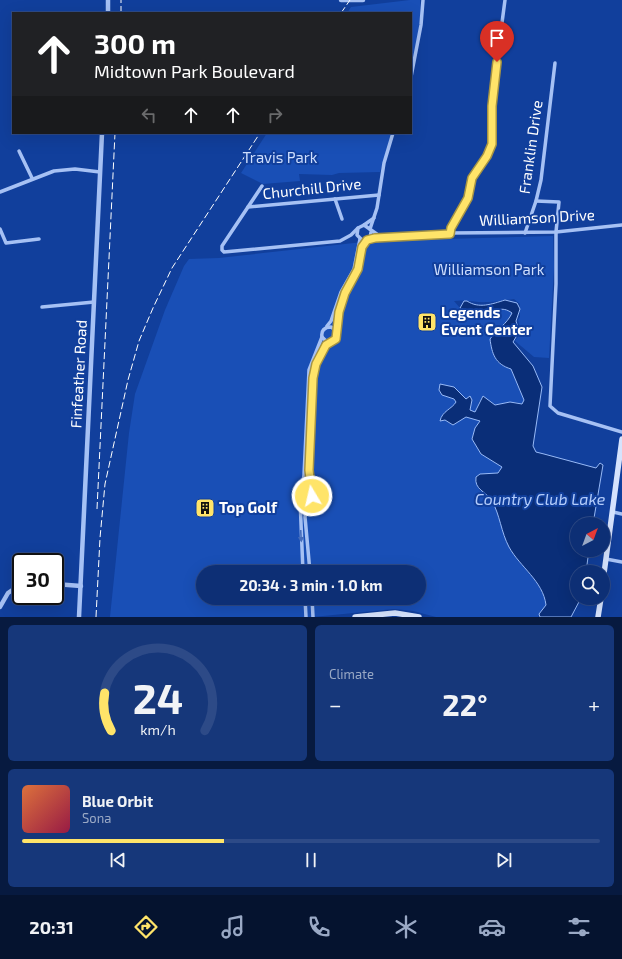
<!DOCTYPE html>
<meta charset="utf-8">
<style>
body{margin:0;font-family:"Exo 2",sans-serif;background:#16377a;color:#f1f3f6;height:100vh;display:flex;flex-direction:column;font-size:15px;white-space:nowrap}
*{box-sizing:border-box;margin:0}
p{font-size:13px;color:#9aa9c5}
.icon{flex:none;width:22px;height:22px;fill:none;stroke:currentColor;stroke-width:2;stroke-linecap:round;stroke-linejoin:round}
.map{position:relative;height:617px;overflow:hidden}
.details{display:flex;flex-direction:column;gap:8px;padding:8px;background:#071a40;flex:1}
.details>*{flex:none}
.banner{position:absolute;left:12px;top:12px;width:400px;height:122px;border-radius:0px;box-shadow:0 4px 16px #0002,0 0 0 1px #2d4a87;background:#202124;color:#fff;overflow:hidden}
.needle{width:26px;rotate:41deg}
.buttons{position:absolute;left:570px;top:517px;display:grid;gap:8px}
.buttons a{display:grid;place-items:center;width:40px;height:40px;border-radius:50%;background:#0d2f75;box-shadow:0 4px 16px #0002,0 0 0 1px #2d4a87;font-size:20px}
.speed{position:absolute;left:12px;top:553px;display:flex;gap:8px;font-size:20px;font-weight:700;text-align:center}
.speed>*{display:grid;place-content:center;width:52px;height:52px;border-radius:50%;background:#0d2f75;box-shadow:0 4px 16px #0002,0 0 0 1px #2d4a87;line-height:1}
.speed .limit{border:2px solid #111;border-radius:6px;background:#fff;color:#111}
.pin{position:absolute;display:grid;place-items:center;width:34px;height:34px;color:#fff;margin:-41px -17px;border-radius:50% 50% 50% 0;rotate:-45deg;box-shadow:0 0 4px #0007}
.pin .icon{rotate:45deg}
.me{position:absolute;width:44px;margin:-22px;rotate:351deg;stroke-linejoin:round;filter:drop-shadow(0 0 3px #0008)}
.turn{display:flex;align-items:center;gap:14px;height:84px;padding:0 16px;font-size:18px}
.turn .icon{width:52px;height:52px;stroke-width:2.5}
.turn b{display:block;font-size:28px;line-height:34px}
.lanes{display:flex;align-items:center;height:38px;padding:0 16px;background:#0003;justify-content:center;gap:20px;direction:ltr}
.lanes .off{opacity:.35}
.big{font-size:30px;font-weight:700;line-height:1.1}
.details .widget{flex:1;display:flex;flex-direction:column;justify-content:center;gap:6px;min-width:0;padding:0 14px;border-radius:6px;background:#16377a}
.details .dial{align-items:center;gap:0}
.dial svg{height:104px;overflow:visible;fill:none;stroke:#2d4a87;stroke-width:7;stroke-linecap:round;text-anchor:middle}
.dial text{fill:#f1f3f6;stroke:none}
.song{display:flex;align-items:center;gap:12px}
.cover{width:48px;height:48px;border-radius:6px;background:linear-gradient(135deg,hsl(20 70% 55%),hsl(340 70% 35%))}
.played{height:4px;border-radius:2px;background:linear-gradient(90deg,#ffe469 35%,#2d4a87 35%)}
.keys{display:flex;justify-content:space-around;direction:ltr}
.heat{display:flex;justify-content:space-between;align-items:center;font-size:22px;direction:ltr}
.details .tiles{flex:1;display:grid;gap:8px;grid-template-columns:1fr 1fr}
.widget:last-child{grid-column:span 2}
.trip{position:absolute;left:196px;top:565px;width:230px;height:40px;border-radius:20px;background:#0d2f75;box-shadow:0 4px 16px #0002,0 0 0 1px #2d4a87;font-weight:700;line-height:40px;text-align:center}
.tabs{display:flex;height:64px;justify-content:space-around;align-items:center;background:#05132f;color:#9aa9c5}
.tabs .icon{width:28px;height:28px}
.tabs .current{color:#ffe469}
.tabs b{font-size:18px;color:#f1f3f6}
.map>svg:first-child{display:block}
.green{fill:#194fb6;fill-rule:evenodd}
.water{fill:#0a2e78;stroke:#98baf7}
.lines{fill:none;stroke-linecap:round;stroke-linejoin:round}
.minor{stroke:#a6c1f4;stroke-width:3.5}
.tertiary{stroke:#a6c1f4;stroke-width:4.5}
.secondary{stroke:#d6e3fd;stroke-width:5.5}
.rail{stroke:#fff;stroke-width:1;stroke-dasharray:7 3;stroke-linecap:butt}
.oneway{fill:#456cbb}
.route-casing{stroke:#a69444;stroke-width:10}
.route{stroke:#ffe469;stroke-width:7}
.labels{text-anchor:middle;stroke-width:4;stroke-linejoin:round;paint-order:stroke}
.street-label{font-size:15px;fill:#fff;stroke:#113f9c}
.park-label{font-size:15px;fill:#cfdffe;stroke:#113f9c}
.poi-label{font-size:15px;font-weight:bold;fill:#fff;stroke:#113f9c;text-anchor:start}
.water-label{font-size:16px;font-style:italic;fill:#b3ccfb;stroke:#113f9c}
</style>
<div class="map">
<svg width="622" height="617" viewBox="0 0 622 617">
<rect width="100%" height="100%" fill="#113f9c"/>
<!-- green -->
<g class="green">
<path d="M 410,0 L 420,0 C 422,24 415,48 411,71 L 411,13 L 347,13 L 351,7 Z"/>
<path d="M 267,133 L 392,133 L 380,172 L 339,173 L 332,175 L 299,174 L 300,181 L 263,184 L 241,173 Z"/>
<path d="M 553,236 L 554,267 L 549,358 L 534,357 L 515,341 L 521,332 L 518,320 L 520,317 L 520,304 L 514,299 C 506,300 497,302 488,302 C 476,303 466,299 454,301 L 460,308 L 484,314 L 497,309 L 505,309 L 512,313 C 506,324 497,329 490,339 C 492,354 495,364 511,369 L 524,400 L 522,404 L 516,402 L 495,405 L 489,400 L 479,401 L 475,419 L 480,421 L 475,428 L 472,439 L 481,454 L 502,467 L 498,473 L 480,474 L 479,490 C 497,496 501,530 509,546 C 519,567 543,581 546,605 L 538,617 L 436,617 L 413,611 L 394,609 L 313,617 L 110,617 L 129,433 L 135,394 L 165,310 L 184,266 L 189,259 L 219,258 L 372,241 ZM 203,572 L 419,572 L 419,598 L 203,598 Z"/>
</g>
<!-- water -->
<path class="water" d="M 505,300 L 517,303 L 520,309 L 516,321 L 519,332 L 513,342 L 533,366 L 542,387 L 533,446 L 536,452 L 544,454 L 596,468 L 600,463 L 603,465 L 593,524 L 577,524 L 577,550 L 589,550 L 586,572 L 577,572 L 577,598 L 581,598 L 571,617 L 540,617 L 539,614 L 546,605 C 543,581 520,567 509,547 C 501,532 500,515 492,501 C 486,491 474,490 476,477 L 480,474 L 498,473 L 502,467 L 481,454 L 472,439 L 475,428 L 480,421 L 466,417 L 453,425 L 445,420 L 440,421 C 442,411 452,409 456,402 L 454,399 L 442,395 L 439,390 L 440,384 L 454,387 L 466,399 L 470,396 L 472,400 L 470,410 L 475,412 L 483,396 L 495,405 L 510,402 L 522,404 L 524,400 L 511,369 C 495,364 492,354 490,339 C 497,329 507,324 512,313 C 501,305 496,312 485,314 C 478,315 467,310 460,308 L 464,301 L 467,301 C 479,309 492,304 505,300 Z"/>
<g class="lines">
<!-- minor -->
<g class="minor">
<path d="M 411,77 L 421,25 L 423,0"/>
<path d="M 19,151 L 32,178"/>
<path d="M 262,186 L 222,246 L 222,250 L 224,252 L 340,241 L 351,235 L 358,228"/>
<path d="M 0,192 L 54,171 L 75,169 L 100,172"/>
<path d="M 335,199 L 342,219"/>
<path d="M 536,201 L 559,202 L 556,232 L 556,284 L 550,406 L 558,413 L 622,432"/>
<path d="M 248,207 L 379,195"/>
<path d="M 364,225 L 374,218"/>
<path d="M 0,229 L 6,243 L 39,239"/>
<path d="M 370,229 L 377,208 L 384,163 L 393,133"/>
<path d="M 371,232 C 371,237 368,241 362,240 L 357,235 L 358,228 L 364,225 L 381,237"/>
<path d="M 450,233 L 451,228 L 468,198 L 471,178 L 487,156 L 492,144 L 491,106 L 505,0"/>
<path d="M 525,233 L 536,201 L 541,180 L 555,63"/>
<path d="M 369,238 L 450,233 L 556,232 L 622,225"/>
<path d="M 42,307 L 94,302"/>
<path d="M 327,326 L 331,321 L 341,292 L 354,269 L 360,239"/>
<path d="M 337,331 L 331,327 C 324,327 321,331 322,337 L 327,342 L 333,342 L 336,339 L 339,312 L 345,293 L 356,275 L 363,247 L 367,240"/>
<circle cx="305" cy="493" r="8"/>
<path d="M 302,486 L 304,475 L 309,370 L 322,337"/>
<path d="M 311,488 L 309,470 L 313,378 C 315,366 318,349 330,343"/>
<path d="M 300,499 L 303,572"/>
<path d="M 308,500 L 305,517 L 310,572"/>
<path d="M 613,512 L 622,514"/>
<path d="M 606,559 L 622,562"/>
<path d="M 305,598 L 306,617"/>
<path d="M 312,598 L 313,617"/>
</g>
<!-- tertiary -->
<g class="tertiary">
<path d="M 341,0 L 363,0"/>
<path d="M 108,13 L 108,0"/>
<path d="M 55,584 L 81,586"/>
<path d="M 0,607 L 8,593 L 21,584"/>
<path d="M 79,617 L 102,133"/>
</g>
<!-- secondary -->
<g class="secondary">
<path d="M 603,581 L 622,439"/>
<path d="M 355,617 L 395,613 L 419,617"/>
<path d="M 598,617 L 601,598"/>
</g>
<!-- rail -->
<g class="rail">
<path d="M 121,13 L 121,0"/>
<path d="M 341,13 L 350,0"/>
<path d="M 97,509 L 115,133"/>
<path d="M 96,617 L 100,538 L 105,484 L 128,380 L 139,341 L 153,308 L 172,268 L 260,133"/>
</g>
</g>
<!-- one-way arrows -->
<defs><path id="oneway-solid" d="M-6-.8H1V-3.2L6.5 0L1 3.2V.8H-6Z"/></defs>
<use class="oneway" href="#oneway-solid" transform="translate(301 536) rotate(87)"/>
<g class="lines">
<defs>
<path id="route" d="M 312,496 L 309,470 L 313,378 L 316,364 L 326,345 L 336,339 L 339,312 L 345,293 L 358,269 L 362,247 L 367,240 L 375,238 L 450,234 L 451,228 L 468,198 L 472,178 L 487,156 L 492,144 L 492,106 L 497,62"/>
</defs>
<!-- route casing -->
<use href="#route" class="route-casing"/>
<!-- route -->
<use href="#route" class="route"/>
</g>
<!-- icons -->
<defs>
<symbol id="building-square" viewBox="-11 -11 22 22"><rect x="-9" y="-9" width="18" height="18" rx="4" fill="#ffe469" stroke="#113f9c"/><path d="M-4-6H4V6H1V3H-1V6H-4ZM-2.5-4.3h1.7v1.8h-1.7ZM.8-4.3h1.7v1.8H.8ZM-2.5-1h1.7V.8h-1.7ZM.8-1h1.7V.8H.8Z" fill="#111"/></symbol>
</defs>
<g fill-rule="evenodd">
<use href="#building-square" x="416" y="311" width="22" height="22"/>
<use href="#building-square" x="194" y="497" width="22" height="22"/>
</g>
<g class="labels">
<!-- street labels -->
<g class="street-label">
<text transform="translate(531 147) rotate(-82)" y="5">Franklin Drive</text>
<text transform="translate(312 189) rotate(-6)" y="5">Churchill Drive</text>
<text transform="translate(537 218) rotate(-3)" y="5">Williamson Drive</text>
<text transform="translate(79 374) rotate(-87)" y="5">Finfeather Road</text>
</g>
<!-- park labels -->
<g class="park-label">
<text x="280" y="163">Travis Park</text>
<text x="489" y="275">Williamson Park</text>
</g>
<!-- poi labels -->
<g class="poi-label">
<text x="441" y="318">Legends<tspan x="441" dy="17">Event Center</tspan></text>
<text x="219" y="513">Top Golf</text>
</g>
<!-- water labels -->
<g class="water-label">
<text x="540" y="505">Country Club Lake</text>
</g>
</g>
</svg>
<div class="buttons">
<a><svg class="needle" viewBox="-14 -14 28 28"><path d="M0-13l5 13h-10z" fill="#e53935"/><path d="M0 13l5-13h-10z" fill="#9aa9c5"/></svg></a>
<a><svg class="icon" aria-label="search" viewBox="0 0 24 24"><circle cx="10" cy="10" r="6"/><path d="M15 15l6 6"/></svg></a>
</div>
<div class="speed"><div class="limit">30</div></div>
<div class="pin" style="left:497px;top:62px;background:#d93025"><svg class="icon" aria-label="arrive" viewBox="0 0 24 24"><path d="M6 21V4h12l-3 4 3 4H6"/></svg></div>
<svg class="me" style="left:312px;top:496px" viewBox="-20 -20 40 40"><circle r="17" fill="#ffe469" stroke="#fff" stroke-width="3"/><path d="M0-11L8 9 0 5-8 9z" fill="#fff"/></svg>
<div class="trip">20:34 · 3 min · 1.0 km</div>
<div class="banner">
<div class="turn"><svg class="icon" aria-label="ahead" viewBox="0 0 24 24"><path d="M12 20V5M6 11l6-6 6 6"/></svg><div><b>300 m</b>Midtown Park Boulevard</div></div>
<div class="lanes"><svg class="icon off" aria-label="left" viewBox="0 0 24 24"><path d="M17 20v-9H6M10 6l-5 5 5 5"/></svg><svg class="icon" aria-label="ahead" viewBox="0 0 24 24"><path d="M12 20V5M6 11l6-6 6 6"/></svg><svg class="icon" aria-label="ahead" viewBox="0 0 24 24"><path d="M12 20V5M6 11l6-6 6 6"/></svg><svg class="icon off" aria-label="right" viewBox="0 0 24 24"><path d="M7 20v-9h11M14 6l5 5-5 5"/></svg></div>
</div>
</div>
<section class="details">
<div class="tiles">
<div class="widget dial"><svg viewBox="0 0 100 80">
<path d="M14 69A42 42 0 1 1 86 69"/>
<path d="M14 69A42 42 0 0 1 9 40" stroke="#ffe469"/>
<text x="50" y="56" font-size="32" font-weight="700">24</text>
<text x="50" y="72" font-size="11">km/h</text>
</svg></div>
<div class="widget"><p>Climate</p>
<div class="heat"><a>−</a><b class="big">22°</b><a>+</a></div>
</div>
<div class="widget">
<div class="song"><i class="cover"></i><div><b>Blue Orbit</b><p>Sona</p></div></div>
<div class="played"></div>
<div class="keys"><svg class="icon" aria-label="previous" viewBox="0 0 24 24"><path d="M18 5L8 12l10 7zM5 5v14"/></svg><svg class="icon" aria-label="pause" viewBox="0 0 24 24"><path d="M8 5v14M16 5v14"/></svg><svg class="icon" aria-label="next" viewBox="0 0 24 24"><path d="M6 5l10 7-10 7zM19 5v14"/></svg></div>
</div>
</div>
</section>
<nav class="tabs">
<b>20:31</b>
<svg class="icon current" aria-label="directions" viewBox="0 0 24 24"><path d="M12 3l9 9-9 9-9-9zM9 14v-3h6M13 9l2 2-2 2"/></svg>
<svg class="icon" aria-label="music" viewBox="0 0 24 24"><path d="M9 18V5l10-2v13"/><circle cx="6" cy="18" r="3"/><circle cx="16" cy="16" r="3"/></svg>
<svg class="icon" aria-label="phone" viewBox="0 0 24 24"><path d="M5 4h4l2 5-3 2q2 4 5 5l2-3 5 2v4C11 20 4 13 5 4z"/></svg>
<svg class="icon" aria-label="climate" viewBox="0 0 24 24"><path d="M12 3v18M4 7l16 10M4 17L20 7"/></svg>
<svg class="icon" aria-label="car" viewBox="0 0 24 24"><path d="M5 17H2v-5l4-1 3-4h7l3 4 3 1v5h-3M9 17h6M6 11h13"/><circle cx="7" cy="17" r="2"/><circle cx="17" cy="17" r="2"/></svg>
<svg class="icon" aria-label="filters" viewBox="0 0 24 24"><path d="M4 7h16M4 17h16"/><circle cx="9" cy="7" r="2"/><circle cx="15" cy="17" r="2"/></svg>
</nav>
